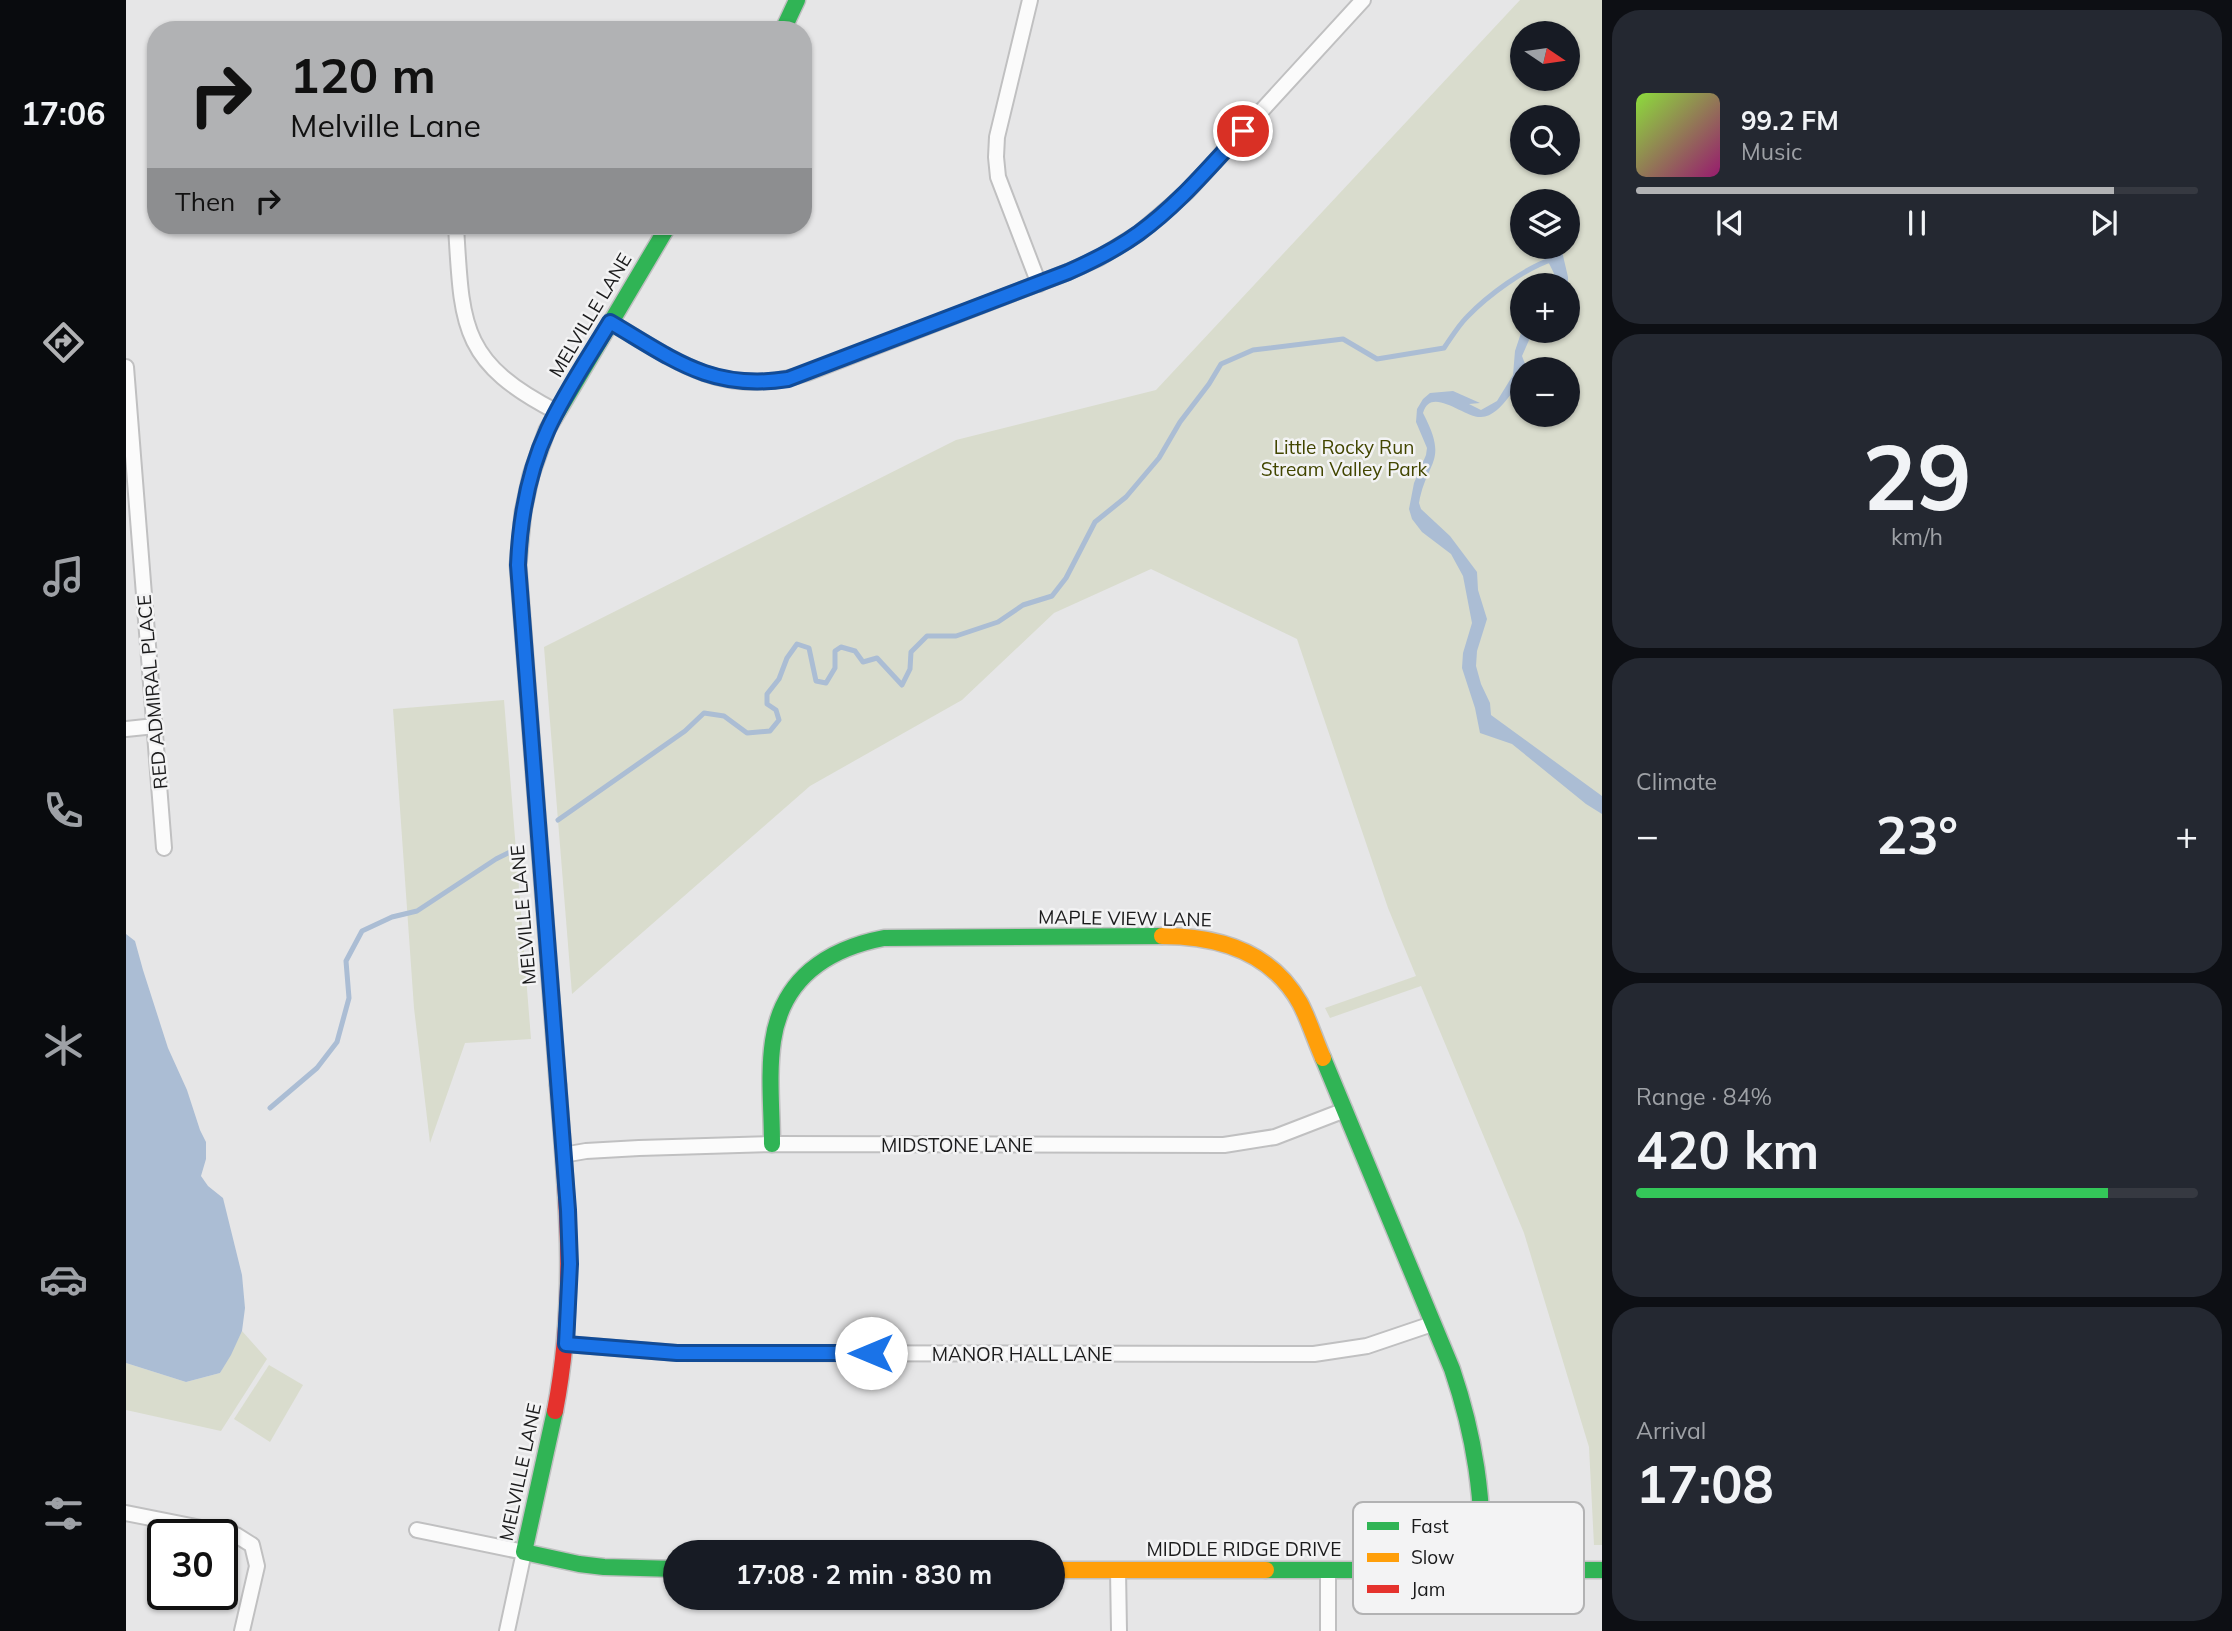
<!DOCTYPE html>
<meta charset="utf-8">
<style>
body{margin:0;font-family:Mulish,sans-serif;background:#242831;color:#f1f3f6;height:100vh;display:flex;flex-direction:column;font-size:26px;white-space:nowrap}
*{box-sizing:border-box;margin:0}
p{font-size:23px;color:#9ea1a6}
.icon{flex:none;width:38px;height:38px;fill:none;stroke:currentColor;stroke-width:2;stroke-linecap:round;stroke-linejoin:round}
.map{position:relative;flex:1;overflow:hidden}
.drawer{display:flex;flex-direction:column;gap:10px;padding:10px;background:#0d0f14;width:630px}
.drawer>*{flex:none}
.hud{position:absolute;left:21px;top:21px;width:665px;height:214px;border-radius:28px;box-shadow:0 2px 5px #0004;background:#b1b2b4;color:#111;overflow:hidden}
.needle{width:46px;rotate:103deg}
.fabs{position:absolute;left:1384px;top:21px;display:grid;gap:14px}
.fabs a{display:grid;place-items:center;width:70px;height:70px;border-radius:50%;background:#171b24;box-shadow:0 2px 5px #0004;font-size:35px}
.speed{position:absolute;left:21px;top:1519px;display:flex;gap:14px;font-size:35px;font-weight:700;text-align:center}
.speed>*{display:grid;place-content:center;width:91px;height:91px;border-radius:50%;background:#171b24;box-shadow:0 2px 5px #0004;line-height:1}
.speed .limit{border:4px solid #111;border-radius:10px;background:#fff;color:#111}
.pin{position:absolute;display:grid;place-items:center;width:60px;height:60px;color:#fff;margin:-30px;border:4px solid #fff;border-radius:50%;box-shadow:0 2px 7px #0007}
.me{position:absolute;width:77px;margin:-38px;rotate:270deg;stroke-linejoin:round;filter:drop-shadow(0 0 5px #0008)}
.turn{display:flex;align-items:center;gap:24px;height:147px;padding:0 28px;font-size:32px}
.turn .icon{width:91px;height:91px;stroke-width:2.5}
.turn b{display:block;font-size:49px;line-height:60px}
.then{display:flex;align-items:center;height:66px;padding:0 28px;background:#0003;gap:14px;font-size:26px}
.big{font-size:52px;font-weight:700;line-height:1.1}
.drawer .tile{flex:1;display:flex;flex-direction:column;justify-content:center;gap:10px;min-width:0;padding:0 24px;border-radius:28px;background:#242831}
.drawer .dial{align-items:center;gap:0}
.dial b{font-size:91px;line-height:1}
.song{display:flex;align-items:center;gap:21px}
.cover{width:84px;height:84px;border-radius:10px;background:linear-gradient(135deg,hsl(90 70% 55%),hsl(320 70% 35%))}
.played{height:7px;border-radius:4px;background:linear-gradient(90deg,#b1b2b4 85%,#363941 85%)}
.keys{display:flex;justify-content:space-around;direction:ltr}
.heat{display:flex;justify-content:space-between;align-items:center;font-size:38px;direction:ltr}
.charge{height:10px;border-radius:5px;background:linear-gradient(90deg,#34c759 84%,#363941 0)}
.trip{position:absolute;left:537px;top:1540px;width:402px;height:70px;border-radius:35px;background:#171b24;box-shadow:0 2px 5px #0004;font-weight:700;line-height:70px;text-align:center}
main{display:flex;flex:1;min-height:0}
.menu{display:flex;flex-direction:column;width:126px;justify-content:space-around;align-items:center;background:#090b0e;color:#9ea1a6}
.menu .icon{width:49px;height:49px}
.menu .current{color:#b1b2b4}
.menu b{font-size:32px;color:#f1f3f6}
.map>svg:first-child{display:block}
.green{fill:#d9dccd;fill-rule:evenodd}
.water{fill:#abbdd4}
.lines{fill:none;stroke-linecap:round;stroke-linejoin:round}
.stream{stroke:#abbdd4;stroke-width:5}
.street-casing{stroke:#c0c0c1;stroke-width:18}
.fast-casing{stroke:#c0c0c1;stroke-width:19}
.slow-casing{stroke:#c0c0c1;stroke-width:19}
.jam-casing{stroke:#c0c0c1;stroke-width:19}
.street{stroke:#fbfbfb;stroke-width:14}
.fast{stroke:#30b455;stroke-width:16}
.slow{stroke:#ff9f0a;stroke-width:16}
.jam{stroke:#e5322d;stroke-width:16}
.route-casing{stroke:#114b97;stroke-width:18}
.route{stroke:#1a73e8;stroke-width:12}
.labels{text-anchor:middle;stroke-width:5;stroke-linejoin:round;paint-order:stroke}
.street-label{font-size:19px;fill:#1b1b1c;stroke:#f3f3f4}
.park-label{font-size:19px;fill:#424600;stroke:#f3f3f4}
.key{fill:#f3f3f4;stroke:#b2b2b3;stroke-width:2}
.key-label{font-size:19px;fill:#1b1b1c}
</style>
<main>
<nav class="menu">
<b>17:06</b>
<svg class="icon current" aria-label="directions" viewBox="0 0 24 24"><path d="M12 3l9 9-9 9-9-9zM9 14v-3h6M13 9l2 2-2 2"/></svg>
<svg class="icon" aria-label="music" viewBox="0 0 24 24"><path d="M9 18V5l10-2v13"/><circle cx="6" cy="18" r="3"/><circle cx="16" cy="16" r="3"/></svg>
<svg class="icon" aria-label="phone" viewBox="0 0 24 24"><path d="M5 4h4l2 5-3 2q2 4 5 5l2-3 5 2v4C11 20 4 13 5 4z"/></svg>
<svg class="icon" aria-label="climate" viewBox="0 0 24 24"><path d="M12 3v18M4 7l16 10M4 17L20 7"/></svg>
<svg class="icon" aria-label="car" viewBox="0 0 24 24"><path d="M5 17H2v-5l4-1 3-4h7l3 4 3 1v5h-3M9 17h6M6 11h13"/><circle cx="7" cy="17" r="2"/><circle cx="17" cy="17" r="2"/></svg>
<svg class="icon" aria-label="filters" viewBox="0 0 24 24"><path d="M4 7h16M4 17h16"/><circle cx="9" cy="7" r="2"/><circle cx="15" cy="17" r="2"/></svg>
</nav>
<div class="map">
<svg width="1476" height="1631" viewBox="0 0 1476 1631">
<rect width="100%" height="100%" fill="#e6e6e7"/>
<!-- green -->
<g class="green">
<path d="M 1394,0 L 1476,0 L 1476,1545 L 1468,1545 L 1463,1447 L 1398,1233 L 1295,986 L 1204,1018 L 1199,1008 L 1290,976 L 1262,908 L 1171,639 L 1025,569 L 928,613 L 836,700 L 684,786 L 446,994 L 418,647 L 830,440 L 1030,390 ZM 1396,33 L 1442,33 L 1442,79 L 1396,79 ZM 1396,117 L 1442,117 L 1442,163 L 1396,163 ZM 1396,201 L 1442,201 L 1442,247 L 1396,247 ZM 1396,285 L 1442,285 L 1442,331 L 1396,331 ZM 1396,369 L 1442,369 L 1442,415 L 1396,415 Z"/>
<path d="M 378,700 L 405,1039 L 339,1043 L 304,1143 L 288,1008 L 267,709 Z"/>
<path d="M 116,1331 L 141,1359 L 95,1431 L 0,1410 L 0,1363 L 60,1382 L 94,1373 Z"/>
<path d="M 143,1365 L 177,1385 L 144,1442 L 108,1419 Z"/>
</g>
<!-- water -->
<g class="water">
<path d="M 1417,247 L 1435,247 L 1442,277 L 1442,285 L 1431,285 C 1430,271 1419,261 1417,247 Z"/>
<path d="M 1396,330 L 1407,331 L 1396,356 L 1401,369 L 1396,369 C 1396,382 1390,388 1382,398 C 1376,406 1366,417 1355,417 C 1338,418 1305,385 1297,413 C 1323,463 1301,459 1293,503 L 1295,509 L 1324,536 L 1351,572 L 1352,590 L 1361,619 L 1351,651 L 1350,666 L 1355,684 L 1364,703 L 1365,715 L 1476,796 L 1476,814 L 1460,804 L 1386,744 L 1354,733 L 1349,708 L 1336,668 L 1337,653 L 1346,623 L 1337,576 L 1325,554 L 1296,532 L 1286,519 L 1283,509 L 1288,483 L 1300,455 L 1301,448 L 1290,422 L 1291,409 L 1297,399 L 1304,393 L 1327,391 L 1354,403 L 1343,404 L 1355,410 L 1371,401 L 1387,375 L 1389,351 Z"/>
<path d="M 0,934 L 9,941 L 17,970 L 42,1048 L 61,1090 L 74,1130 L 80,1142 L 80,1159 L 75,1176 L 82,1186 L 97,1198 L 116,1275 L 119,1308 L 116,1331 L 105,1355 L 94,1373 L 60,1382 L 0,1363 Z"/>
</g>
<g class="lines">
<!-- stream -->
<g class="stream">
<path d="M 432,820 L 559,731 L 578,713 L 598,716 L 621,733 L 644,731 L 653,720 L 650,710 L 641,704 L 641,694 L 653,679 L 661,658 L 671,644 L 683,648 L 690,681 L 700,683 L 709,668 L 709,651 L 715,647 L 729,651 L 737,662 L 751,658 L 776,685 L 784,669 L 785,652 L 801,636 L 830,636 L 872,622 L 897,605 L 926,596 L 940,578 L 969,522 L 1000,497 L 1033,458 L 1054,422 L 1083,384 L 1095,364 L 1127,350 L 1217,339 L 1251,359 L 1318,348 C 1325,338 1332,326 1341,317 C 1362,295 1399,268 1427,259"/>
<path d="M 144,1108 L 191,1068 L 211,1042 L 223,998 L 220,961 L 236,931 L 266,917 L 291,911 L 370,859 L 390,849"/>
</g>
<defs>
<g id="street">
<path d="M 904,0 L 871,137 L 870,157 L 872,177 L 913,284"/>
<path d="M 330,226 C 336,326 334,362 431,412"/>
<path d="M 484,322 C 552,362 598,400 681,373 L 942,272 L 973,258 L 1012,234 L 1061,192 L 1237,0"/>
<path d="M 0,367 L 38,848"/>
<path d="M 0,729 L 29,726"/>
<path d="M 437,1155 L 460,1151 L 513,1148 L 646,1144 L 1098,1145 L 1149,1137 L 1219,1110"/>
<path d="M 440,1344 L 551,1353 L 1188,1354 L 1241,1346 L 1306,1324"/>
<path d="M 0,1513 L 110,1535 L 126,1545 L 131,1566 L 116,1631"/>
<path d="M 291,1530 L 398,1552 L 381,1631"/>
<path d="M 992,1570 L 993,1631"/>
<path d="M 1202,1631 L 1202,1570"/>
</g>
<g id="fast">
<path d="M 657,30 L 671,0"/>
<path d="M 1197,1058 L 1326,1369 C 1349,1437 1358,1498 1356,1570"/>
<path d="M 432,1085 L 392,565 L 397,512 L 405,475 L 421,430 L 542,226"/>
<path d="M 646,1144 C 646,1110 642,1074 647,1041 C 656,979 701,949 758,938 L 1036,936"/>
<path d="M 429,1411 L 398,1552 L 453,1564 L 478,1567 L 550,1569"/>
<path d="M 1140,1570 L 1476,1570"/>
</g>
<g id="slow">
<path d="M 1036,936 C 1092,936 1145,951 1174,1003 C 1183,1020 1189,1040 1197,1058"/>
<path d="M 928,1570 L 1140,1570"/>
</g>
<path id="jam" d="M 429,1411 C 451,1297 441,1198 432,1085"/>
</defs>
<!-- street casing -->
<use href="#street" class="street-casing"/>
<!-- fast casing -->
<use href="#fast" class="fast-casing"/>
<!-- slow casing -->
<use href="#slow" class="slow-casing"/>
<!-- jam casing -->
<use href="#jam" class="jam-casing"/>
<!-- street -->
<use href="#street" class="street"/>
<!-- fast -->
<use href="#fast" class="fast"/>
<!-- slow -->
<use href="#slow" class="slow"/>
<!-- jam -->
<use href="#jam" class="jam"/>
</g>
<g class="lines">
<defs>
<path id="route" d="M 745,1353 L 551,1353 L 440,1344 L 444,1264 L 442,1210 L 392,565 C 394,519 402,472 422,429 C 439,392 463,357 484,322 C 547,359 585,391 662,379 L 942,272 C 967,261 991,249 1013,233 C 1053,204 1084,166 1117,131"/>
</defs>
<!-- route casing -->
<use href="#route" class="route-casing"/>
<!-- route -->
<use href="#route" class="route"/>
</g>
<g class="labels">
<!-- street labels -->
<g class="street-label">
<text transform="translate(464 315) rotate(-59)" y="7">MELVILLE LANE</text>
<text transform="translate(26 692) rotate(-95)" y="7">RED ADMIRAL PLACE</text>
<text transform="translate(397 915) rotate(-95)" y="7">MELVILLE LANE</text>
<text transform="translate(999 918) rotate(1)" y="7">MAPLE VIEW LANE</text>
<text x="831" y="1152">MIDSTONE LANE</text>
<text x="896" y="1361">MANOR HALL LANE</text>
<text transform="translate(394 1472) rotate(-78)" y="7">MELVILLE LANE</text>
<text x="1118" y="1556">MIDDLE RIDGE DRIVE</text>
</g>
<!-- park labels -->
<g class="park-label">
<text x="1218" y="454">Little Rocky Run<tspan x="1218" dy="22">Stream Valley Park</tspan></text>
</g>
</g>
<!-- legend -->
<rect x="1227" y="1502" width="231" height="112" rx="10" class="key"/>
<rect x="1241" y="1522" width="32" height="8" fill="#30b455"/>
<rect x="1241" y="1553" width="32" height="9" fill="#ff9f0a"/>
<rect x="1241" y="1585" width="32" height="8" fill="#e5322d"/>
<g class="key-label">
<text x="1285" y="1533">Fast</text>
<text x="1285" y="1564">Slow</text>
<text x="1285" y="1596">Jam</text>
</g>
</svg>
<div class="fabs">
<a><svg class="needle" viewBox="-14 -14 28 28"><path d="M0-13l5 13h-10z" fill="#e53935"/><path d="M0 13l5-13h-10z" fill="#9ea1a6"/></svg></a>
<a><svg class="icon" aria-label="search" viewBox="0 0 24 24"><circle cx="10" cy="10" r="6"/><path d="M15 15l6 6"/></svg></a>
<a><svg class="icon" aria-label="layers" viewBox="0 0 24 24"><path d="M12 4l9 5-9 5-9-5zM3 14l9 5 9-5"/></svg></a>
<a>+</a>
<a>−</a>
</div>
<div class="speed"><div class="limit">30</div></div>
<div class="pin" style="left:1117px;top:131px;background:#d93025"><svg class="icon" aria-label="arrive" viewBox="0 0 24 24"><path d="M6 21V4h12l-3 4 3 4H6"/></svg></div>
<svg class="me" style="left:745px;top:1353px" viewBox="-20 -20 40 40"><circle r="19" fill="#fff"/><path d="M0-13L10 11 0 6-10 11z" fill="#1a73e8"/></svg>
<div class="trip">17:08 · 2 min · 830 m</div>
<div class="hud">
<div class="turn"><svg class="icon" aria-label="right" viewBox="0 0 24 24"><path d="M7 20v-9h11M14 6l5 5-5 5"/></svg><div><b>120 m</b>Melville Lane</div></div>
<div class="then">Then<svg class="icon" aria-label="right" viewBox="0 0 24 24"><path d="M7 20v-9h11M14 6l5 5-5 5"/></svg></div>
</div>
</div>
<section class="drawer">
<div class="tile">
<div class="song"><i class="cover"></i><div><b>99.2 FM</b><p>Music</p></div></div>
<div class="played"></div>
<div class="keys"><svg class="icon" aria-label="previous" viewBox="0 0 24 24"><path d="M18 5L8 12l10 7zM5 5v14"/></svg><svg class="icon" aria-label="pause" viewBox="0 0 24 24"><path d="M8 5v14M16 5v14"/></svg><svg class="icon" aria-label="next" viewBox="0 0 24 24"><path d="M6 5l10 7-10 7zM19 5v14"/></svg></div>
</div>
<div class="tile dial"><b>29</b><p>km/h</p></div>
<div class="tile"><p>Climate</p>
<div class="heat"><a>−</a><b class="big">23°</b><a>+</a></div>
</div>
<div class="tile"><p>Range · 84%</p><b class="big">420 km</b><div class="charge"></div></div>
<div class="tile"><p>Arrival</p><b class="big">17:08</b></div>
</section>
</main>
